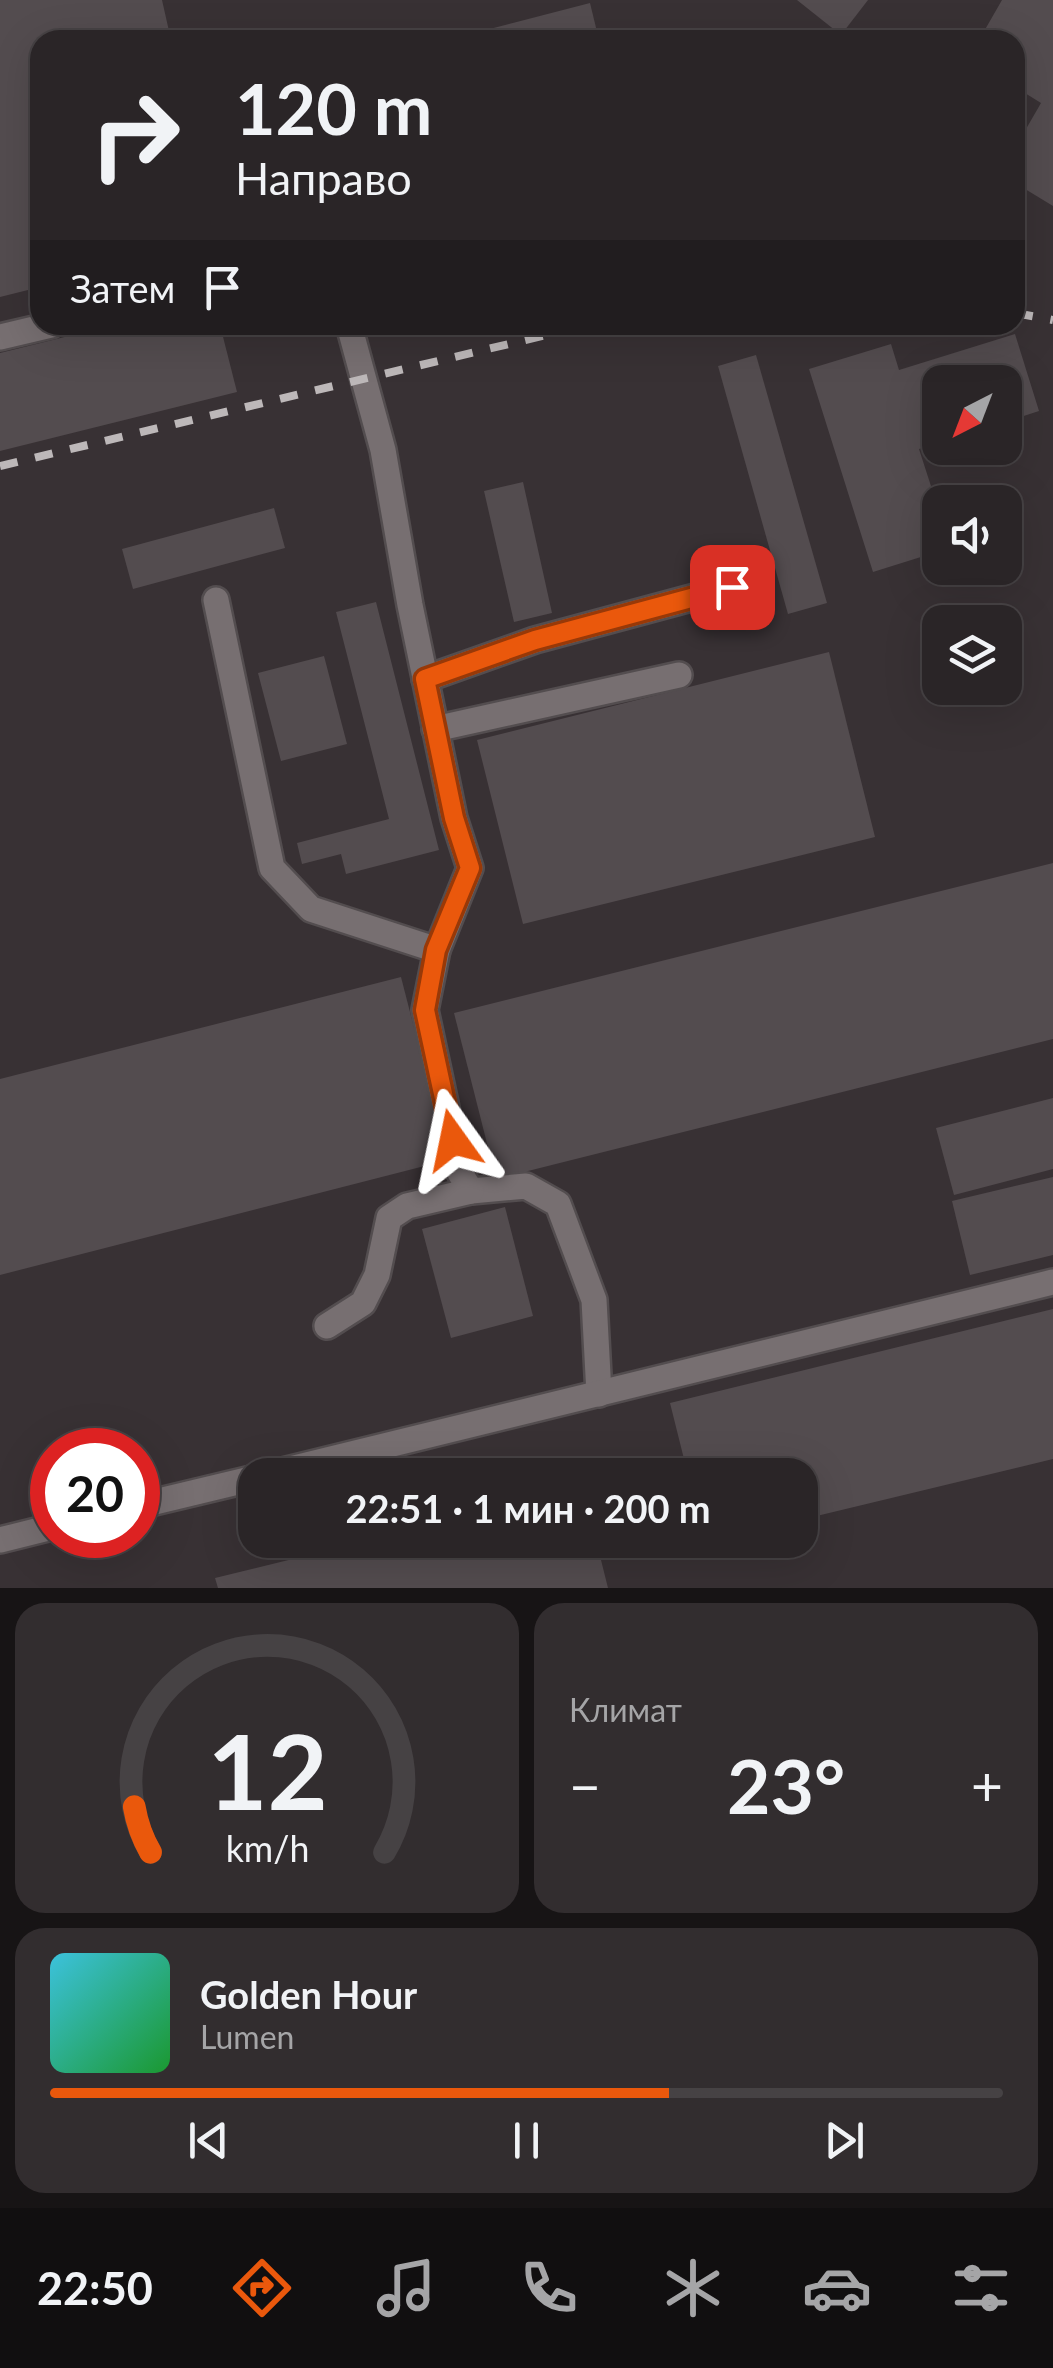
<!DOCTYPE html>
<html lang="ru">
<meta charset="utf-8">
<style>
body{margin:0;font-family:Lato,sans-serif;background:#322d2f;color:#f1f3f6;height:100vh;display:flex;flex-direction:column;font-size:38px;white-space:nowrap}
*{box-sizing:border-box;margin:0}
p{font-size:32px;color:#a5a5a7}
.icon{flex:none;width:55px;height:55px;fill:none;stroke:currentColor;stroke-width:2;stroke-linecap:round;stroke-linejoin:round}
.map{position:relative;height:1588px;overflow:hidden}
.side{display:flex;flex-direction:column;gap:15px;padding:15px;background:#171415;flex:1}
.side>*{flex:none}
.guide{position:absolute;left:30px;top:30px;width:995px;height:305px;border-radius:30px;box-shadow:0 10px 40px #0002,0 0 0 2px #464244;background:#2a2527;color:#f1f3f6;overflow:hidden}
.needle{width:65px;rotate:222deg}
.controls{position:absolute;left:922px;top:365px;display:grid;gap:20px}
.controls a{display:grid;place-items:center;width:100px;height:100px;border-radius:20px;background:#2a2527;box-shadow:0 10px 40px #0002,0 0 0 2px #464244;font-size:50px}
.speed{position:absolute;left:30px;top:1428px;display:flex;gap:20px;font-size:50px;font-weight:700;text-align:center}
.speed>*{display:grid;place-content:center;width:130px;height:130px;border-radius:50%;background:#2a2527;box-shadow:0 10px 40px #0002,0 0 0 2px #464244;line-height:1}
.speed .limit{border:15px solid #d22;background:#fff;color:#111}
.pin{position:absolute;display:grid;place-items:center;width:85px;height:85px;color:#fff;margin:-42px;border-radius:20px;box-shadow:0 5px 15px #0006}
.me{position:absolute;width:110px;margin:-55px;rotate:348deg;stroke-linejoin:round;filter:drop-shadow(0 0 8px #0008)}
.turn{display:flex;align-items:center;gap:35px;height:210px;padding:0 40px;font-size:45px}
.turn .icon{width:130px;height:130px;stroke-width:2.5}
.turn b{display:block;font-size:70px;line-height:85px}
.then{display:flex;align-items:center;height:95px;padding:0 40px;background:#0003;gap:20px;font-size:38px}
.big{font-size:75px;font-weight:700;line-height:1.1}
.side .card{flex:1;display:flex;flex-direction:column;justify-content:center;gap:15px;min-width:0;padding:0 35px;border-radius:30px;background:#322d2f}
.side .dial{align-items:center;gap:0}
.dial svg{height:260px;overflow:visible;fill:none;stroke:#464244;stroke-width:7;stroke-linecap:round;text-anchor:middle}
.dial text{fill:#f1f3f6;stroke:none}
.song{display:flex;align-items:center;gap:30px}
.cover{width:120px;height:120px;border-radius:15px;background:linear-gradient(135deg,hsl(190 70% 55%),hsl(130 70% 35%))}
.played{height:10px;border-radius:5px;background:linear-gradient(90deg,#ea580c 65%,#464244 65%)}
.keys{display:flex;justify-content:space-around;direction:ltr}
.heat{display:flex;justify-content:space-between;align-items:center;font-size:55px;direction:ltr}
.side .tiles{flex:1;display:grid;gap:15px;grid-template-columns:1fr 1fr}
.card:last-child{grid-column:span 2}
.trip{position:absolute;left:238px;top:1458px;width:580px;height:100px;border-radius:30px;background:#2a2527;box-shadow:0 10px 40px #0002,0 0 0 2px #464244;font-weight:700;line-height:100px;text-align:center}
.menu{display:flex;height:160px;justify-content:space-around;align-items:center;background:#110f10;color:#a5a5a7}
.menu .icon{width:70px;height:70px}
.menu .current{color:#ea580c}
.menu b{font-size:45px;color:#f1f3f6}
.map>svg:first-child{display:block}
.building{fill:#534c4f}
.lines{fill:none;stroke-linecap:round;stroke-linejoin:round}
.minor-casing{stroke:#534d4f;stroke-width:30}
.minor{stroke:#776f71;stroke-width:25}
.rail{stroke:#bdb8b9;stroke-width:8;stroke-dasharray:18 18;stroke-linecap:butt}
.route-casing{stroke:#983908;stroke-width:25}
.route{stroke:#ea580c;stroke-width:18}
</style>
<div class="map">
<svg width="1053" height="1588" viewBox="0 0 1053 1588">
<rect width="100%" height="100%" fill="#383134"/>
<!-- building -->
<g class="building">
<path d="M 0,0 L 162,0 L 171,40 L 40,40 L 40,287 L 0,297 Z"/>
<path d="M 797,0 L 868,0 L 841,35 Z"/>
<path d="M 1002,0 L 1053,0 L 1053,206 L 1015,183 L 1015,148 L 1041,103 L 1015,87 L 1015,40 L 979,40 Z"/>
<path d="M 590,3 L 599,40 L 451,40 L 451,39 Z"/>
<path d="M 113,325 L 220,325 L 237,392 L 0,451 L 0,353 Z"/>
<path d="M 1015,334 L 1039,411 L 1005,422 L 1005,382 L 940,382 L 940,442 L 919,449 L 940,514 L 940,551 L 873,572 L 809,369 L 891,344 L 899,370 Z"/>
<path d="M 756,355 L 827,603 L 788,614 L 718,366 Z"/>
<path d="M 523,482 L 552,613 L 514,622 L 484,491 Z"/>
<path d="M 274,508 L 285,548 L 133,589 L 122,549 Z"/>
<path d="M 376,602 L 439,850 L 346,874 L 341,854 L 302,864 L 297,843 L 389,819 L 336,612 Z"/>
<path d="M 829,652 L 875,837 L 523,924 L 477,740 Z"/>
<path d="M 324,656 L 347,744 L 281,761 L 258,673 Z"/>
<path d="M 1053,863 L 1053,1039 L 496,1179 L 454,1013 Z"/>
<path d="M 401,977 L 448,1160 L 0,1275 L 0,1079 Z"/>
<path d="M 1053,1098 L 1053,1169 L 954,1195 L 936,1128 Z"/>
<path d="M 1053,1177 L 1053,1255 L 970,1275 L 952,1201 Z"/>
<path d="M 505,1207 L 533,1316 L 451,1338 L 422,1229 Z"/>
<path d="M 1053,1309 L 1053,1459 L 800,1520 L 800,1475 L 688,1475 L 670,1403 Z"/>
<path d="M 370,1540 L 596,1540 L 608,1588 L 218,1588 L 215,1578 Z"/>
</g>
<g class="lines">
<defs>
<g id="minor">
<path d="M 349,325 L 383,450 L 410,605 L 454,818 L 470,868 L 437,950 L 425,1010 L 460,1173 L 471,1191 L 526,1186 L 558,1204 L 594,1300 L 599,1394"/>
<path d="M 0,337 L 51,325"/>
<path d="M 216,600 L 272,868 L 311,909 L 437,950"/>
<path d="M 425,679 L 535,640 L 732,587"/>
<path d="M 435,729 L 679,675"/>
<path d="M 327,1326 L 363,1303 L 377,1275 L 389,1218 L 407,1206 L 471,1191"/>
<path d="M 266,1475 L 1053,1282"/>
<path d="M 138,1506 L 255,1478"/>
<path d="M 0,1540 L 52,1527"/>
</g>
</defs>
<!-- minor casing -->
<use href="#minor" class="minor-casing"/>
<!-- minor -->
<use href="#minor" class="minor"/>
<!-- rail -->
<g class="rail">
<path d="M 1015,313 L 1053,320"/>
<path d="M 0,466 L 588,325"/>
</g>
</g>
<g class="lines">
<defs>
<path id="route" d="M 453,1140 L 425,1010 L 436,950 L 470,868 L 454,818 L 425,679 L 535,640 L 732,587"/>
</defs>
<!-- route casing -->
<use href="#route" class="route-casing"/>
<!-- route -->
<use href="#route" class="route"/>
</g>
</svg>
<div class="controls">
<a><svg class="needle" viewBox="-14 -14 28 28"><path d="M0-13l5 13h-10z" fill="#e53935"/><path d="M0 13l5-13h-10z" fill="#a5a5a7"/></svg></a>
<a><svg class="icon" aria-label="sound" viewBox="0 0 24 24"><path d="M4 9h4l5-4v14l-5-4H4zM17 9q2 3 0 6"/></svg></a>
<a><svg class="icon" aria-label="layers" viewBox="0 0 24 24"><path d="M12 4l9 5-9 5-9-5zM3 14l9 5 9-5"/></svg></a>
</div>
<div class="speed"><div class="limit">20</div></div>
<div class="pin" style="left:732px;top:587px;background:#d93025"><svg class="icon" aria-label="arrive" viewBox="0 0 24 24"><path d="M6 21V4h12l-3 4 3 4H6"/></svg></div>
<svg class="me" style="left:453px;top:1140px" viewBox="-20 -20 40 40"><path d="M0-17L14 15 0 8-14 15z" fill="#ea580c" stroke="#fff" stroke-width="4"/></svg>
<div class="trip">22:51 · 1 мин · 200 m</div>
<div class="guide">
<div class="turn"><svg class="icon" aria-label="right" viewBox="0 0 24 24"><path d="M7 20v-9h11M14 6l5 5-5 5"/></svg><div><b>120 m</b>Направо</div></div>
<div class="then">Затем<svg class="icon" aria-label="arrive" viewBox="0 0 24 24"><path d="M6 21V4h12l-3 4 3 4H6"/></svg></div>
</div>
</div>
<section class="side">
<div class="tiles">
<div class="card dial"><svg viewBox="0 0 100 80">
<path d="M14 69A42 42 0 1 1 86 69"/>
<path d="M14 69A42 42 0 0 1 9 55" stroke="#ea580c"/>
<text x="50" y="56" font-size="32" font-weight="700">12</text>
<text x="50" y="72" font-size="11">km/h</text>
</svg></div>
<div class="card"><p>Климат</p>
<div class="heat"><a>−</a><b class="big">23°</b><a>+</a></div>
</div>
<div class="card">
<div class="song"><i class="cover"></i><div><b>Golden Hour</b><p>Lumen</p></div></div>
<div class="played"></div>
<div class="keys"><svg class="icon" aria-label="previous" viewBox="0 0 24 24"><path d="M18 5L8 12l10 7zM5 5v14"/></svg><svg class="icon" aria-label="pause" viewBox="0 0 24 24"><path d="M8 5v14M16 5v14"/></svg><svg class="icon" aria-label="next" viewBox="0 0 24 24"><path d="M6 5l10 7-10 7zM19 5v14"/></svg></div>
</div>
</div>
</section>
<nav class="menu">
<b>22:50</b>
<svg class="icon current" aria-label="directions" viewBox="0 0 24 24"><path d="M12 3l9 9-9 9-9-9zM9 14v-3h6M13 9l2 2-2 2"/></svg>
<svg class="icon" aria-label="music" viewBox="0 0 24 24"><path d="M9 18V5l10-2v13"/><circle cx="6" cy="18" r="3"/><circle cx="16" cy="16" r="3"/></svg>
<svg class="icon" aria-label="phone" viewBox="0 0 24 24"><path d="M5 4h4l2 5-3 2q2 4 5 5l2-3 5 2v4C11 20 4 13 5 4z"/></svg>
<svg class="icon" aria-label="climate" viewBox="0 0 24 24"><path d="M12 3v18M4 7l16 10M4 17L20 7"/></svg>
<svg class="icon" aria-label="car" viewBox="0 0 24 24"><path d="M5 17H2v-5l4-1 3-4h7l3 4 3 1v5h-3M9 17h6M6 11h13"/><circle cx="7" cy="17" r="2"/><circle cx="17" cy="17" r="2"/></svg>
<svg class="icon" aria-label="filters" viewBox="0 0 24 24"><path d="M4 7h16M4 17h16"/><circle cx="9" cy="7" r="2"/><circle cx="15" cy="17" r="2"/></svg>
</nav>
